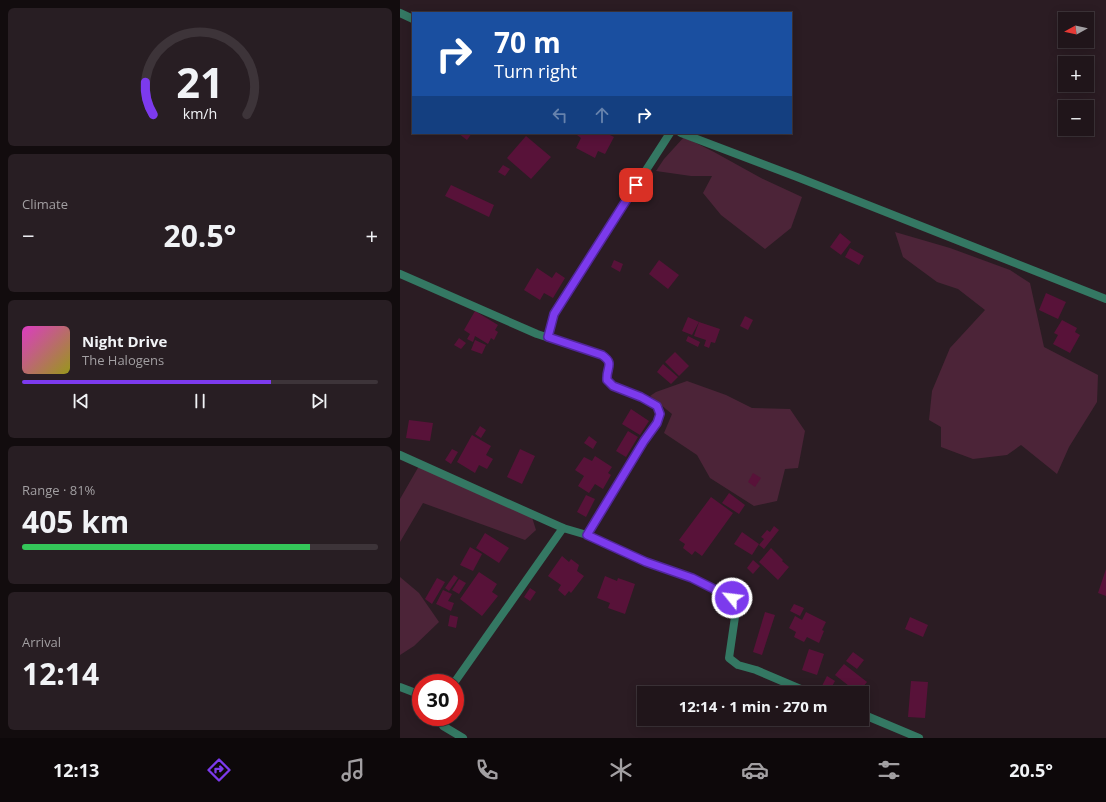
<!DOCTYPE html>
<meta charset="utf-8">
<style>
body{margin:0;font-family:"Open Sans",sans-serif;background:#281e23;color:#f1f3f6;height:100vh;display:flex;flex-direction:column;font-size:15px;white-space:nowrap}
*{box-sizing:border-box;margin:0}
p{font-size:13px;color:#a29fa2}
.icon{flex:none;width:22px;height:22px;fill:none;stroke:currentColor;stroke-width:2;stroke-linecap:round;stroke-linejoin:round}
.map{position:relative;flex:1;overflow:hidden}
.details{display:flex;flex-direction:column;gap:8px;padding:8px;background:#120c0e;width:400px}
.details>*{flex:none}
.hud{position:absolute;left:12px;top:12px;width:380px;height:122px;border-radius:0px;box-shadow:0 2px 10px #0003,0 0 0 1px #3d3439;background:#1a4fa0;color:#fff;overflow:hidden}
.needle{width:26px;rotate:262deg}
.fabs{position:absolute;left:658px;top:12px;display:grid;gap:8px}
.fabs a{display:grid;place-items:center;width:36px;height:36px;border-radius:0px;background:#20151a;box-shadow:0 2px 10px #0003,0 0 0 1px #3d3439;font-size:20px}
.speed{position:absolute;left:12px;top:674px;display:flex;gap:8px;font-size:20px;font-weight:700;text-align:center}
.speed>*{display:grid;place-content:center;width:52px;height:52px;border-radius:50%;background:#20151a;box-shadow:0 2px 10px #0003,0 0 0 1px #3d3439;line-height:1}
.speed .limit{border:6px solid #d22;background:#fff;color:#111}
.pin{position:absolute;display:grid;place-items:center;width:34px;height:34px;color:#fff;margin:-17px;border-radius:8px;box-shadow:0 2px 6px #0006}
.me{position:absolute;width:44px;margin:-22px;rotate:299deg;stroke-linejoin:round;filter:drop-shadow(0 0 3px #0008)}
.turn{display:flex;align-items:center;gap:14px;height:84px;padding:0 16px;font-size:18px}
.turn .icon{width:52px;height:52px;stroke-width:2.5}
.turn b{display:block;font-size:28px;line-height:34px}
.lanes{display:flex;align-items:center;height:38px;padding:0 16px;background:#0003;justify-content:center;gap:20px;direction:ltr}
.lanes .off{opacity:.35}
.big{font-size:30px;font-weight:700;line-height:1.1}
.details .card{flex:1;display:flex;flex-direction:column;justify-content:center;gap:6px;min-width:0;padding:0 14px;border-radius:6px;background:#281e23}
.details .dial{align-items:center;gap:0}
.dial svg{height:104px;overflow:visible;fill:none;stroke:#3d3439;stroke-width:7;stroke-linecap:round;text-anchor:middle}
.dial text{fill:#f1f3f6;stroke:none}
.song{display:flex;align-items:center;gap:12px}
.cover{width:48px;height:48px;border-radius:6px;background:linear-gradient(135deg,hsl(310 70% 55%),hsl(60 70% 35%))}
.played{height:4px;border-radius:2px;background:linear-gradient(90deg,#7c3aed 70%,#3d3439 70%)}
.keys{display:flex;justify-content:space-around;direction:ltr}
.heat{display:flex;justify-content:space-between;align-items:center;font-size:22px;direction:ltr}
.charge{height:6px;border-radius:3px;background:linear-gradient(90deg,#34c759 81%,#3d3439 0)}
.trip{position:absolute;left:237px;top:686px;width:232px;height:40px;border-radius:0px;background:#20151a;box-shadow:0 2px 10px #0003,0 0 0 1px #3d3439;font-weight:700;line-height:40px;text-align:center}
.tab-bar{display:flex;height:64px;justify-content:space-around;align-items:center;background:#0d080a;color:#a29fa2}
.tab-bar .icon{width:28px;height:28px}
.tab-bar .active{color:#7c3aed}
.tab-bar b{font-size:18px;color:#f1f3f6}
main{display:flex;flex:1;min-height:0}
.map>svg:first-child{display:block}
.green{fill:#4c2438}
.building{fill:#581239}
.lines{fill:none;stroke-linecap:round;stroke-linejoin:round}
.street{stroke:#347863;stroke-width:8}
.route-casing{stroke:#51269a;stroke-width:10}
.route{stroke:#7c3aed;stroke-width:7}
</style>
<main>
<section class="details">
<div class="card dial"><svg viewBox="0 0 100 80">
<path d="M14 69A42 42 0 1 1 86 69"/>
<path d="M14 69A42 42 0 0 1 8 44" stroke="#7c3aed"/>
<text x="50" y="56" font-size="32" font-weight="700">21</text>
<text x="50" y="72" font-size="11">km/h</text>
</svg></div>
<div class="card"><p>Climate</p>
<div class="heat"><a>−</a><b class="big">20.5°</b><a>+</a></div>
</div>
<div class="card">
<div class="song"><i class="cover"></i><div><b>Night Drive</b><p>The Halogens</p></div></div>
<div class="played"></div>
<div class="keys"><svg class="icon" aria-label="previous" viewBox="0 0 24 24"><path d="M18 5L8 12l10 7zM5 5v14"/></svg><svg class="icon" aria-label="pause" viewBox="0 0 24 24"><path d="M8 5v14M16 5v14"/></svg><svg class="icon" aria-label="next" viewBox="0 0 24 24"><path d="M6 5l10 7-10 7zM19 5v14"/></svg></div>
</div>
<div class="card"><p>Range · 81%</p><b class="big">405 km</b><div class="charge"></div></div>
<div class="card"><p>Arrival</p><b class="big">12:14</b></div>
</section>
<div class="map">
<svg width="706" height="738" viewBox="0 0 706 738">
<rect width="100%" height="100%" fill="#2b1c23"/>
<!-- green -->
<g class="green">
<path d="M 284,137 L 314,152 L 361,178 L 402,197 L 391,228 L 365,249 L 321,215 L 303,193 L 312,176 L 291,176 L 256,171 L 264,159 Z"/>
<path d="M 495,232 L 550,248 L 610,270 L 630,283 L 644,347 L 698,375 L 697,402 L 669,447 L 657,474 L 621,445 L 607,455 L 573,459 L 541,447 L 541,427 L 529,420 L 532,391 L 550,348 L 585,310 L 558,289 L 537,282 L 503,257 Z"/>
<path d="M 287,381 L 326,395 L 352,408 L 390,409 L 405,431 L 398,468 L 385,469 L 377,501 L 354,506 L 310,478 L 297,455 L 264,433 L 272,414 L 250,396 L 256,392 Z"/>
<path d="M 19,466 L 130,511 L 136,530 L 125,540 L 23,503 L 0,542 L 0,499 Z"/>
<path d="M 0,577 L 19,593 L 39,622 L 14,646 L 0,655 Z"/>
</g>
<!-- building -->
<g class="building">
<path d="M 60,133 L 72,133 L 67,140 L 59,134 Z"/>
<path d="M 179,133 L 206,133 L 214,137 L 205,154 L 198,151 L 195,158 L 176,148 L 181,138 L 177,135 Z"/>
<path d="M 126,136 L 151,157 L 131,179 L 107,158 Z"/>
<path d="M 103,165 L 110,169 L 105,176 L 98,172 Z"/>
<path d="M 51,185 L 94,205 L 89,217 L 45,196 Z"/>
<path d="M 440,233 L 451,242 L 441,255 L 430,247 Z"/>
<path d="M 450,248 L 464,256 L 459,265 L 445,257 Z"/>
<path d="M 214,260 L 223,264 L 220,272 L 211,267 Z"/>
<path d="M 259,260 L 279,275 L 268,289 L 249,274 Z"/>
<path d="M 137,268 L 152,278 L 156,272 L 165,278 L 153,298 L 144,293 L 140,300 L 124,290 Z"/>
<path d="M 646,293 L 666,302 L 658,319 L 639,310 Z"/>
<path d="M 75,311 L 98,325 L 95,330 L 98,332 L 94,340 L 91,338 L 88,344 L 75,336 L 73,342 L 67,339 L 70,334 L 64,330 Z"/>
<path d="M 345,316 L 353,320 L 348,330 L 340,326 Z"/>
<path d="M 288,317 L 299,322 L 292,335 L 282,331 Z"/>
<path d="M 662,320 L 677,328 L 675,332 L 680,335 L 670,353 L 653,344 L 658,335 L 654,333 Z"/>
<path d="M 299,322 L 320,329 L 315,343 L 311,342 L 309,348 L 304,346 L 306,340 L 294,336 Z"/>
<path d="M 288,336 L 300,342 L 298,347 L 286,341 Z"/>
<path d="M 59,338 L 66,343 L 61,349 L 54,345 Z"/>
<path d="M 75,340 L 86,345 L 82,354 L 71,350 Z"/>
<path d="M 275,352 L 289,366 L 279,376 L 265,362 Z"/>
<path d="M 263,364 L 278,377 L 271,384 L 257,372 Z"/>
<path d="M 231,409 L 249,421 L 240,435 L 222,424 Z"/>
<path d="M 9,420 L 33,423 L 30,441 L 6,438 Z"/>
<path d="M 80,426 L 86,430 L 81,438 L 75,434 Z"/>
<path d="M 228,431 L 238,437 L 226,457 L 216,451 Z"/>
<path d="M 72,435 L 91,446 L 86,455 L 93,459 L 87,469 L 79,465 L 75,473 L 57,462 Z"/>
<path d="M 189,436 L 197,442 L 193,449 L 184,443 Z"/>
<path d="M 52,449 L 58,452 L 51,464 L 45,460 Z"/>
<path d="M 120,449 L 135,456 L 122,484 L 107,477 Z"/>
<path d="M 195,456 L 212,467 L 208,473 L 211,475 L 203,489 L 195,484 L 189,493 L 178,486 L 184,476 L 175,470 L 184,457 L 192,461 Z"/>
<path d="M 353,473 L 361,478 L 355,487 L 348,482 Z"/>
<path d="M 329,493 L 345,505 L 339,514 L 322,503 Z"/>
<path d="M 186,495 L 195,499 L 186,517 L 177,512 Z"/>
<path d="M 311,497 L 333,513 L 302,556 L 295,551 L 292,555 L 283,548 L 285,544 L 279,540 Z"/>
<path d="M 374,526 L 379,530 L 364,549 L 359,545 L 364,539 L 361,537 L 367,530 L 370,532 Z"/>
<path d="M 342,532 L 359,544 L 352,555 L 334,544 Z"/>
<path d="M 85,533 L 109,548 L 99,563 L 76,548 Z"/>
<path d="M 70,547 L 82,554 L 73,571 L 60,565 Z"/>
<path d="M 371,548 L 383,560 L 382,561 L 389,567 L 378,580 L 359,562 Z"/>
<path d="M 162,556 L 169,562 L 171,559 L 179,565 L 177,571 L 184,576 L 171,593 L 169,591 L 165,596 L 158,590 L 161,585 L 148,576 Z"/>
<path d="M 353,560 L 360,566 L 353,574 L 347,568 Z"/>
<path d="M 706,569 L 706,596 L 698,593 Z"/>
<path d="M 79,572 L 97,584 L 92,592 L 98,596 L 82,616 L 60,599 Z"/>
<path d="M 54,575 L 58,578 L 49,591 L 45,588 Z"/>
<path d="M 205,576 L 217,581 L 218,578 L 235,584 L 225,614 L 208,608 L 210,603 L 197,598 Z"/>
<path d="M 37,578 L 45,582 L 32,604 L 25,599 Z"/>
<path d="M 59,579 L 66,583 L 59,594 L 52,590 Z"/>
<path d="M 130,588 L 136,592 L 130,601 L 124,597 Z"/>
<path d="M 43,590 L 52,594 L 48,601 L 54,603 L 51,611 L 36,604 Z"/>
<path d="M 394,604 L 404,608 L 400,616 L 390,611 Z"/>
<path d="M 365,612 L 375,615 L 362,655 L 353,652 Z"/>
<path d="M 406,612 L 426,622 L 422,630 L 424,631 L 419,643 L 407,637 L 404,642 L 394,637 L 396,632 L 389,628 L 395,616 L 402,620 Z"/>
<path d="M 50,615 L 58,617 L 56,628 L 48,626 Z"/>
<path d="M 510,617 L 528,625 L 523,637 L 505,629 Z"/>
<path d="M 409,649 L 424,654 L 417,675 L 402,670 Z"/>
<path d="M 453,652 L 464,660 L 457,669 L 446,661 Z"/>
<path d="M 444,664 L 467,682 L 458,693 L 435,675 Z"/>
<path d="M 427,676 L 435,681 L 430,690 L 422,686 Z"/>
<path d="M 511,681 L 528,682 L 525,718 L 508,717 Z"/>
</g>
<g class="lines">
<!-- street -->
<g class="street">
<path d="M 0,13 L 13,19"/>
<path d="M 281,133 L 397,177 L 706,299"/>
<path d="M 0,274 L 137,334 L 202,355 C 215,364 206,367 207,380 L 213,386 L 241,397 L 257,406 L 260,414 L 257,423 L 244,441 L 187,535"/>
<path d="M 148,337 L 154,313 L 270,133"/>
<path d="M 0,455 L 163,528 L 187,535 L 246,562 L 292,578 L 332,598 L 336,610 L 329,658 L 338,665 L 356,670 L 410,693"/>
<path d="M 54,683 L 163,528"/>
<path d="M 0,687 L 21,695"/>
<path d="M 462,714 L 519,738"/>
<path d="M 39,717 L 43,726 L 63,738"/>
</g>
</g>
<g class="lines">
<defs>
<path id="route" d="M 236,185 L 154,314 L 148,337 L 202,355 C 215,364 206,367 207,380 L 213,386 L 241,397 L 257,406 L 260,414 L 257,423 L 244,441 L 187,535 L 246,562 L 292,578 L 332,598"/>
</defs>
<!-- route casing -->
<use href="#route" class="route-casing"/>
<!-- route -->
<use href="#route" class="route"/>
</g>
</svg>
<div class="fabs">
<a><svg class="needle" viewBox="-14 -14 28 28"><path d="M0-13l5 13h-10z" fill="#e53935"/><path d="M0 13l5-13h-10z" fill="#a29fa2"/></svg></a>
<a>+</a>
<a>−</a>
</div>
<div class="speed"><div class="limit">30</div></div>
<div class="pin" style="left:236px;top:185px;background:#d93025"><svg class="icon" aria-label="arrive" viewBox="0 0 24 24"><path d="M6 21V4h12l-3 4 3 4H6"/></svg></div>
<svg class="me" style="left:332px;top:598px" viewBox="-20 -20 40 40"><circle r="17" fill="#7c3aed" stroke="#fff" stroke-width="3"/><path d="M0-11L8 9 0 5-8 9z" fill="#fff"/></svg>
<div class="trip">12:14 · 1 min · 270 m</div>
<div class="hud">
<div class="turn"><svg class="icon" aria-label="right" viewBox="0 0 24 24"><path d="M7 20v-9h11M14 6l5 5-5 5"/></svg><div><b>70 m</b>Turn right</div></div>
<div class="lanes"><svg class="icon off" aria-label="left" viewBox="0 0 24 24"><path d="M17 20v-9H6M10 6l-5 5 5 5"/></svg><svg class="icon off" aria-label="ahead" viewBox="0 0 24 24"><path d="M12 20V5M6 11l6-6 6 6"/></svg><svg class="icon" aria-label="right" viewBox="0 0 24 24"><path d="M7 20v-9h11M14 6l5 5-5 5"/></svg></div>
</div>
</div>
</main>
<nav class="tab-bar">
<b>12:13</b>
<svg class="icon active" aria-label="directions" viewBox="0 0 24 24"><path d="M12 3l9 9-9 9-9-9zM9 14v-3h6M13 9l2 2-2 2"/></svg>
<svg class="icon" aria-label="music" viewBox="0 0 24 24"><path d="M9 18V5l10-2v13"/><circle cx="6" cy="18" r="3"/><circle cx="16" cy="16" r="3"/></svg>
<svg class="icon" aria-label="phone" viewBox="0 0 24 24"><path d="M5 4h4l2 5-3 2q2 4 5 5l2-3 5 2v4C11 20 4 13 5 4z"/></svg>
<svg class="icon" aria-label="climate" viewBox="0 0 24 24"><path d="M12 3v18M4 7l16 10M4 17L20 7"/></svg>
<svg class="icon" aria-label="car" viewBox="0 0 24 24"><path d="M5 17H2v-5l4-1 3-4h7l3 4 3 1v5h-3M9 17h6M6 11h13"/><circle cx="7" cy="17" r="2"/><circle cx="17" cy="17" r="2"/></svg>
<svg class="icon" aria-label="filters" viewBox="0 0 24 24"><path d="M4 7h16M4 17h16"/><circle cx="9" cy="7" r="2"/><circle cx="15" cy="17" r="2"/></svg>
<b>20.5°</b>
</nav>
